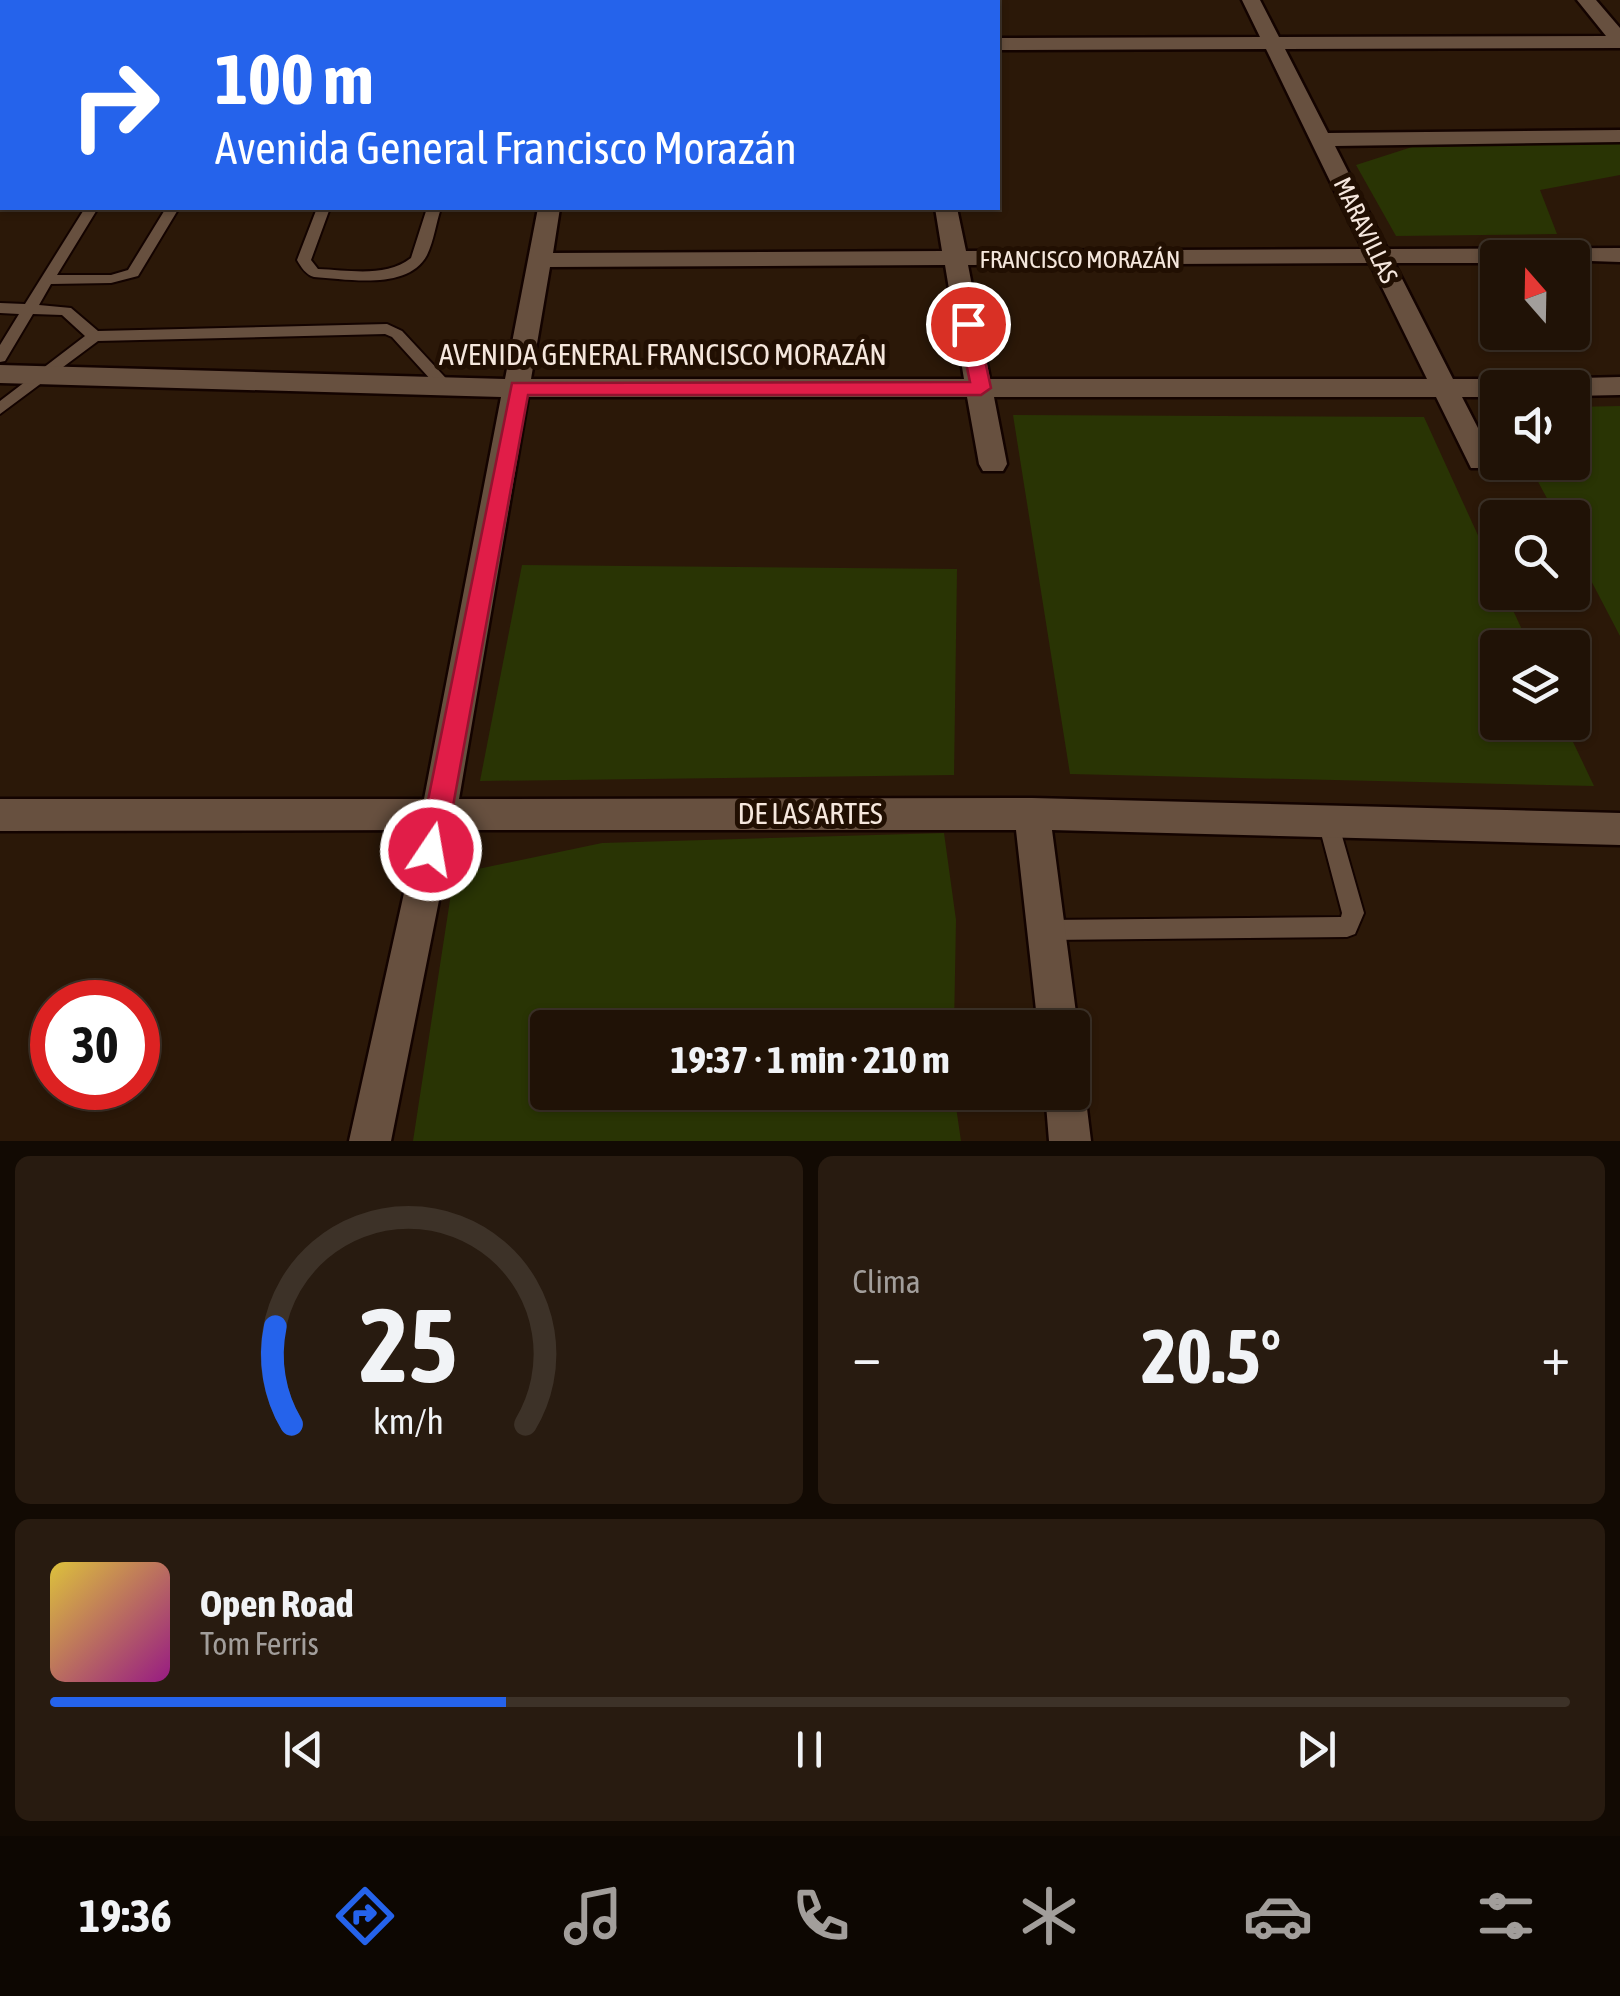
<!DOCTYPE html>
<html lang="es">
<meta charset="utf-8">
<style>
body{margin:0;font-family:"Asap Condensed",sans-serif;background:#281b10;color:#f1f3f6;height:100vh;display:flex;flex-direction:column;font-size:38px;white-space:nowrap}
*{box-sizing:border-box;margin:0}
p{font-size:32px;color:#a29e9b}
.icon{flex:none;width:55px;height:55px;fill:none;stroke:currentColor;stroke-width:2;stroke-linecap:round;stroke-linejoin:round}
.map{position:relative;height:1141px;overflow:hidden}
.details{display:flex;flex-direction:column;gap:15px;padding:15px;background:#120a03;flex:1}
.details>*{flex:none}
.hud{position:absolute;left:0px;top:0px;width:1000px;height:210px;box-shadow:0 2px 8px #0004,0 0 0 2px #3d3228;background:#2563eb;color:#fff;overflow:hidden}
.needle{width:65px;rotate:340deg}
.controls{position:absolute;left:1480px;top:240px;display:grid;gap:20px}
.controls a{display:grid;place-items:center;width:110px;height:110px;border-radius:10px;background:#201206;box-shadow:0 2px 8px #0004,0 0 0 2px #3d3228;font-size:50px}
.speed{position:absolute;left:30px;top:980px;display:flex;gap:20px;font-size:50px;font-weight:700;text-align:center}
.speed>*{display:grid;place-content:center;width:130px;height:130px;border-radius:50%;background:#201206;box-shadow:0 2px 8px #0004,0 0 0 2px #3d3228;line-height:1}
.speed .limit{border:15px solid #d22;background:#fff;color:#111}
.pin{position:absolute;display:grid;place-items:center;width:85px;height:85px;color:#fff;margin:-42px;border:5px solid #fff;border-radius:50%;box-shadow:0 2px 10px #0007}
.me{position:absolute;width:110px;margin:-55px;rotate:12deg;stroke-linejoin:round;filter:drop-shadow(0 0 8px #0008)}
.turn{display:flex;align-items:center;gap:35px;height:210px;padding:0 50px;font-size:45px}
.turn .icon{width:130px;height:130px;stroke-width:2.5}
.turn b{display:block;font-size:70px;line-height:85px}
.big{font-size:75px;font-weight:700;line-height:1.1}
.details .tile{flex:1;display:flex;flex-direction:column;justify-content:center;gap:15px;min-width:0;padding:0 35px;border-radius:15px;background:#281b10}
.details .dial{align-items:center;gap:0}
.dial svg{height:260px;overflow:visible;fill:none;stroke:#3d3228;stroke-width:7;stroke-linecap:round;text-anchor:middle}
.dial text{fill:#f1f3f6;stroke:none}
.song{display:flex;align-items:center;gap:30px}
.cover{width:120px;height:120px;border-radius:15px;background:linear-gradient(135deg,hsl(50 70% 55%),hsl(310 70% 35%))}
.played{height:10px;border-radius:5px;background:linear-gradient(90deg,#2563eb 30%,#3d3228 30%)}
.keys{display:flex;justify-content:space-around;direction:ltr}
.heat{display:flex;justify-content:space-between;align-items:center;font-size:55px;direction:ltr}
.details .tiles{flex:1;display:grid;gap:15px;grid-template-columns:1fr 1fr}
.tile:last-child{grid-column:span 2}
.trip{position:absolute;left:530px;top:1010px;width:560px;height:100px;border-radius:10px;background:#201206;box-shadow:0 2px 8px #0004,0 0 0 2px #3d3228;font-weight:700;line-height:100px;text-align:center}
.menu{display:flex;height:160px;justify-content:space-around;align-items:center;background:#0d0702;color:#a29e9b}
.menu .icon{width:70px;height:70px}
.menu .current{color:#2563eb}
.menu b{font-size:45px;color:#f1f3f6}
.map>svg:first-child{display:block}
.green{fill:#293404}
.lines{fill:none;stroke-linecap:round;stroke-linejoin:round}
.lane-casing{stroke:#130300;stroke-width:4}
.street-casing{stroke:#130300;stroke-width:5}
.lane{fill:#67503f;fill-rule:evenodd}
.street{fill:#67503f;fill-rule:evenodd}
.route{fill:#e11d48;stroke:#92132f;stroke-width:2.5}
.labels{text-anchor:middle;stroke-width:10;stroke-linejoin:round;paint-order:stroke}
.far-street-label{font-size:25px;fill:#f5e7dd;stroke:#210f02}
.street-label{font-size:30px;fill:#f5e7dd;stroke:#210f02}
</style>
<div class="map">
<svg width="1620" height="1141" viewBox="0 0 1620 1141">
<rect width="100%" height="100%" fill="#2b1808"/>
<!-- green -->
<g class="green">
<path d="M 1620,143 L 1620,175 L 1540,190 L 1557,234 L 1396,236 L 1356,165 L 1412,147 Z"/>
<path d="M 1620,406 L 1620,636 L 1573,546 L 1572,518 L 1557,517 L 1528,463 L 1572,462 L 1573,407 Z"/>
<path d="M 1013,415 L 1424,417 L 1497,577 L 1498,592 L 1505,593 L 1530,647 L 1498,648 L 1498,722 L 1564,723 L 1594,786 L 1070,774 Z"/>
<path d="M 522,565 L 957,569 L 954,775 L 480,781 Z"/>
<path d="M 944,833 L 956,920 L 954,1027 L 548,1028 L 548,1092 L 954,1093 L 961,1141 L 413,1141 L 454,874 L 602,843 Z"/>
</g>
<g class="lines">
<defs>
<g id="lane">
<rect x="460" y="0" width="10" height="2"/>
<path d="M 85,208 L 98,208 L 57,275 L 111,275 L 128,270 L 166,208 L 179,208 L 138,276 L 111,283 L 51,284 L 39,305 L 71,308 L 98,331 L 387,324 L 402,331 L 455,388 L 452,392 L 442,392 L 392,337 L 385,334 L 98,341 L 0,414 L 0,401 L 85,336 L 62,315 L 33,314 L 5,361 L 0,362 L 0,345 L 19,314 L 0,313 L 0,303 L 25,304 Z"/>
<path d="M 317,208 L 330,208 L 311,260 L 318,269 C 349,270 385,278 411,258 L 427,208 L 441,208 C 436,223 434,240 427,255 C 408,291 347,279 314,277 C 306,275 301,267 297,260 Z"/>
<path d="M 1328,813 L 1335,815 L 1338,822 L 1364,913 L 1355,934 L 1347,937 L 1047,940 L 1039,937 L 1036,930 L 1039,923 L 1047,920 L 1341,917 L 1342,913 L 1318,822 L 1321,815 Z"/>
</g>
<g id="street">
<rect x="910" y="0" width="18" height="2"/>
<path d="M 1242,0 L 1260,0 L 1279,37 L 1606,36 L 1577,0 L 1596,0 L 1620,28 L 1620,48 L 1285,49 L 1328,133 L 1620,130 L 1620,142 L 1335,146 L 1387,249 L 1620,248 L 1620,262 L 1498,258 L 1498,263 L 1394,263 L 1453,379 L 1498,379 L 1511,388 L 1498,388 L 1498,397 L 1462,397 L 1495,461 L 1491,468 L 1471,468 L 1436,397 L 994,397 L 1007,464 L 1003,471 L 983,471 L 979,464 L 967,397 L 528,397 L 459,799 L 1032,798 L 1620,813 L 1620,845 L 1052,830 L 1078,1028 L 1072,1040 L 1072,1028 L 1038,1028 L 1016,830 L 453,830 L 391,1141 L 349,1141 L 418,830 L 0,831 L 0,799 L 424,799 L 501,397 L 0,383 L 0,365 L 505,379 L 538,208 L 560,208 L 553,253 L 942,251 L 935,208 L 957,208 L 966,251 L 1363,249 L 1266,49 L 998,50 L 998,38 L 1260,37 ZM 1370,263 L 1427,379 L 990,379 L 968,265 ZM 945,265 L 964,379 L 531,379 L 550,267 Z"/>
<path d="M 1620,377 L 1620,395 L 1572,396 L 1572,388 L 1528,388 L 1541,379 Z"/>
<path d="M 1072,1075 L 1079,1078 L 1085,1092 L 1091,1141 L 1049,1141 L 1045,1092 L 1072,1092 Z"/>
</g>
</defs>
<!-- lane casing -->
<use href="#lane" class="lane-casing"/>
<!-- street casing -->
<use href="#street" class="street-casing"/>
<!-- lane -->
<use href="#lane" class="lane"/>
<!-- street -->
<use href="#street" class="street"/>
</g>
<!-- route -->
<path class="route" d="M 968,318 L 977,324 L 991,388 L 981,395 L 528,395 L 445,850 L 441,859 L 431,862 L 422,859 L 418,850 L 512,383 L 970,382 L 958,324 Z"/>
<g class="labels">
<!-- far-street labels -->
<g class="far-street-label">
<text transform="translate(1366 230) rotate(64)" y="9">MARAVILLAS</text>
<text x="1080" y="268">FRANCISCO MORAZÁN</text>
</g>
<!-- street labels -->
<g class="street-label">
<text x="663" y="365">AVENIDA GENERAL FRANCISCO MORAZÁN</text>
<text x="810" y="824">DE LAS ARTES</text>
</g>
</g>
</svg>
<div class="controls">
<a><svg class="needle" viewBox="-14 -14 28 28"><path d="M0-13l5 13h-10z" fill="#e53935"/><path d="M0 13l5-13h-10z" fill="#a29e9b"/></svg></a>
<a><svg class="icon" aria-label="sound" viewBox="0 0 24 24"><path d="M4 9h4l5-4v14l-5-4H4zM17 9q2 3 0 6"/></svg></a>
<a><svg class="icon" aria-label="search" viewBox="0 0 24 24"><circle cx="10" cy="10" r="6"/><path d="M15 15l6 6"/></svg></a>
<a><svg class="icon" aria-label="layers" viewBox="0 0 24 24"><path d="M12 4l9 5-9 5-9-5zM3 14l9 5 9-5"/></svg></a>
</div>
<div class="speed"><div class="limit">30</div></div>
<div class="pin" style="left:968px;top:324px;background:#d93025"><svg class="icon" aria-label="arrive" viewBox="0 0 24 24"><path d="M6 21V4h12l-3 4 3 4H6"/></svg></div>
<svg class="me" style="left:431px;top:850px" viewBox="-20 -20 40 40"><circle r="17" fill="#e11d48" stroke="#fff" stroke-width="3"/><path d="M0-11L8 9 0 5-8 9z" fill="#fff"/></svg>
<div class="trip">19:37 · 1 min · 210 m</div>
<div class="hud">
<div class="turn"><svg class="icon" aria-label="right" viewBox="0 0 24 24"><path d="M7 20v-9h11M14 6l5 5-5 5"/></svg><div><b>100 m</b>Avenida General Francisco Morazán</div></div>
</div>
</div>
<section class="details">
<div class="tiles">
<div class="tile dial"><svg viewBox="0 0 100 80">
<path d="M14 69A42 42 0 1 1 86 69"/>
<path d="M14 69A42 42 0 0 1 9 39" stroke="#2563eb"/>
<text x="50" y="56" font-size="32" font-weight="700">25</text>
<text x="50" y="72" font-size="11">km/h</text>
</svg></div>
<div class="tile"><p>Clima</p>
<div class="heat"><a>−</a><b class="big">20.5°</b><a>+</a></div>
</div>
<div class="tile">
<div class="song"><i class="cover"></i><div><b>Open Road</b><p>Tom Ferris</p></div></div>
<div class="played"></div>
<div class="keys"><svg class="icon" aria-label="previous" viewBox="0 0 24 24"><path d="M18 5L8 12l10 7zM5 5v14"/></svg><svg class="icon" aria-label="pause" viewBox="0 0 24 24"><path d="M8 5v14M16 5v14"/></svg><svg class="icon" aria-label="next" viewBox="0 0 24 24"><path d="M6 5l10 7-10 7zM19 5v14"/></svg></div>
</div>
</div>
</section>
<nav class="menu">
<b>19:36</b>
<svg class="icon current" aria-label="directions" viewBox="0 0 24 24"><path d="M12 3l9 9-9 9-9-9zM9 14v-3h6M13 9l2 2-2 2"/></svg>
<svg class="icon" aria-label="music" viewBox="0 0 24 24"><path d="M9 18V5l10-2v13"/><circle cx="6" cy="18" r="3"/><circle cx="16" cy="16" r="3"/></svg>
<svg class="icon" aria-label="phone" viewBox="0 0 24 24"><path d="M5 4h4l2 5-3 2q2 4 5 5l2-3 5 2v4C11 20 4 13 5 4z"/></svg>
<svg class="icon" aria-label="climate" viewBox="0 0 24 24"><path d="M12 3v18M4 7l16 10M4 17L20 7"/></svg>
<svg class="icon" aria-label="car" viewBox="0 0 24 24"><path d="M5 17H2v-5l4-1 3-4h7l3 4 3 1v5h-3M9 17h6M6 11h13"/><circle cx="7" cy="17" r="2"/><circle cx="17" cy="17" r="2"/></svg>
<svg class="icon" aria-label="filters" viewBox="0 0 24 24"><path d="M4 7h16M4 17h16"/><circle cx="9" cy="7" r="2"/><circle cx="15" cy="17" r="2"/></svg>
</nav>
